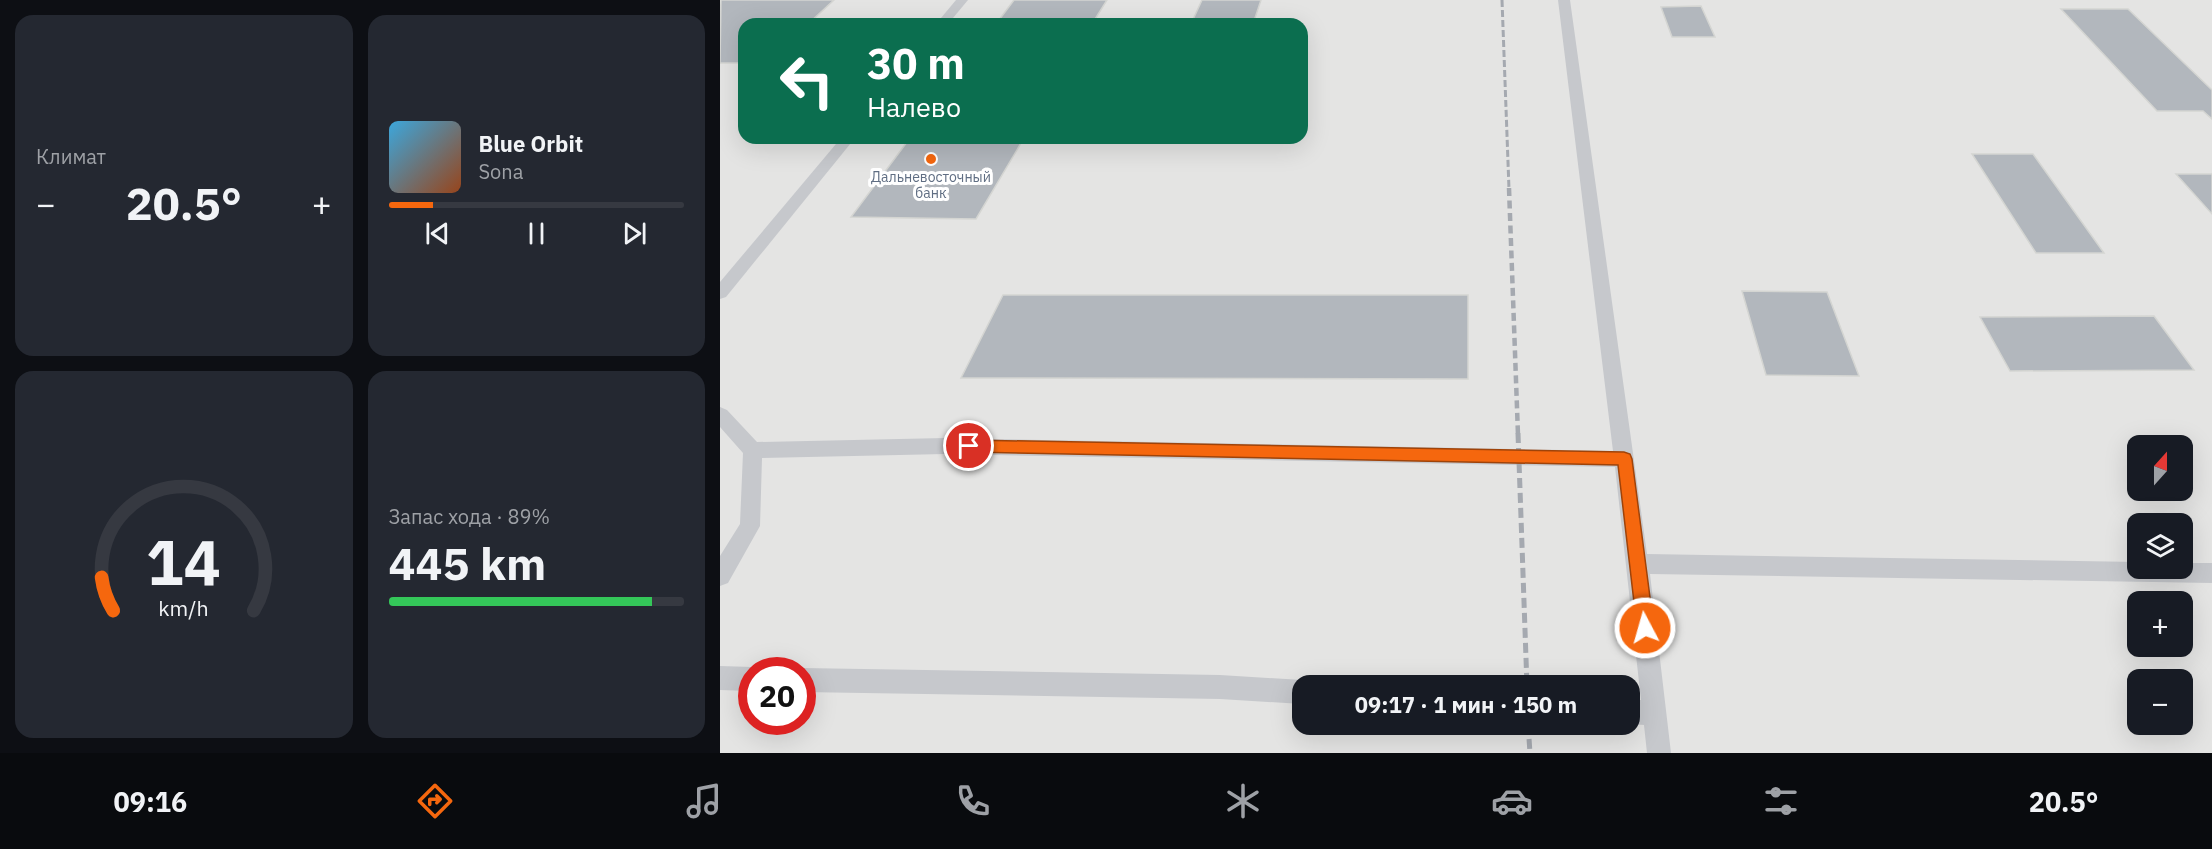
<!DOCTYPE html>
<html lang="ru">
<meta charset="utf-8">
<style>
body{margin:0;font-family:"IBM Plex Sans",sans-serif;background:#242831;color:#f1f3f6;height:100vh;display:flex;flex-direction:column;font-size:22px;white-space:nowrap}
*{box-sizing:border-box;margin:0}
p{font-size:20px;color:#9ea1a6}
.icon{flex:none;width:33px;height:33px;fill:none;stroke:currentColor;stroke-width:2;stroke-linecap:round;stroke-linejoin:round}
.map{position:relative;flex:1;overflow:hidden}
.side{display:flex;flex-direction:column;gap:15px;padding:15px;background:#0d0f14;width:720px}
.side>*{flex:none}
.guide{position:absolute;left:18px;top:18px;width:570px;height:126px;border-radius:18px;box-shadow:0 6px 24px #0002;background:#0b6e4f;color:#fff;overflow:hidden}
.needle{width:39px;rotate:21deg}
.tools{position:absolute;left:1407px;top:435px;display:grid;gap:12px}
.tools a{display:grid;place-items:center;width:66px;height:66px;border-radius:12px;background:#171b24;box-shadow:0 6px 24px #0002;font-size:30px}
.speed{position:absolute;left:18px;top:657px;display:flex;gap:12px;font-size:30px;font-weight:700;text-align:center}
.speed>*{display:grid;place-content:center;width:78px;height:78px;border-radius:50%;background:#171b24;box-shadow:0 6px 24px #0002;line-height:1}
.speed .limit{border:9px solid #d22;background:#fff;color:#111}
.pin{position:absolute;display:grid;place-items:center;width:51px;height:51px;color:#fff;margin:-26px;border:3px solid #fff;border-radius:50%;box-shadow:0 2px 6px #0007}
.me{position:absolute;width:66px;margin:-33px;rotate:354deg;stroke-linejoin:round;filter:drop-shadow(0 0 4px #0008)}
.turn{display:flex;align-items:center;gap:21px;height:126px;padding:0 30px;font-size:27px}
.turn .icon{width:78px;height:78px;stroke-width:2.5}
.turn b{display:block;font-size:42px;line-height:51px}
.big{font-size:45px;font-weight:800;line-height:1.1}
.side .tile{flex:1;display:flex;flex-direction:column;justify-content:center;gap:9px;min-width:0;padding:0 21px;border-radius:18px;background:#242831}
.side .dial{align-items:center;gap:0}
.dial svg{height:156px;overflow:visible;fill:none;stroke:#363941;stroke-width:7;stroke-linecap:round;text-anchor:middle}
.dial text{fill:#f1f3f6;stroke:none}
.song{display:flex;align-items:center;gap:18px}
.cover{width:72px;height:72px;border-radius:9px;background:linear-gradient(135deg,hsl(200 70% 55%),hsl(20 70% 35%))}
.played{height:6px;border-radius:3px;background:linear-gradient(90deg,#f5670e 15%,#363941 15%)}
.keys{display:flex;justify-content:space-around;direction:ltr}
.heat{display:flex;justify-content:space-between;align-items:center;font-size:33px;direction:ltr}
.charge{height:9px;border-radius:4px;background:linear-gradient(90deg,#34c759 89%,#363941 0)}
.side .tiles{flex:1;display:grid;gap:15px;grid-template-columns:repeat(2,1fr)}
.trip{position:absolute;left:572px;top:675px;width:348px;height:60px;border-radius:18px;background:#171b24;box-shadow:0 6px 24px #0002;font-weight:800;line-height:60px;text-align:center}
.dock{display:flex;height:96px;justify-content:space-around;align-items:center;background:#090b0e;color:#9ea1a6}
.dock .icon{width:42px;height:42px}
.dock .selected{color:#f5670e}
.dock b{font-size:27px;color:#f1f3f6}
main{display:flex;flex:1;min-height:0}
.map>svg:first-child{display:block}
.built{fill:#e4e4e3;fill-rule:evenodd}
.building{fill:#b2b7bd;stroke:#d4d5d2;stroke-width:1.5}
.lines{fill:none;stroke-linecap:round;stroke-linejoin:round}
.service{fill:#c6c8cc;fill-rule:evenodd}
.rail-far2{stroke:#a5a9b0;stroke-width:3;stroke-dasharray:7 3;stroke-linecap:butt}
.rail-far1{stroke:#a5a9b0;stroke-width:4.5;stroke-dasharray:8 4.5;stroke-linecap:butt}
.rail{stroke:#a5a9b0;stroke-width:5;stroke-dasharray:10 5;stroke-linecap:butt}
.route{fill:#f5670e;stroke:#9f4309;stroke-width:1.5}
.poi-dot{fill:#f5670e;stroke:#fff;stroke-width:2}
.labels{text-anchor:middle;stroke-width:6;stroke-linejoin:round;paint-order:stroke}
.far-poi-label{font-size:14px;fill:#606e83;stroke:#fff}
</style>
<main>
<section class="side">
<div class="tiles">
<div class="tile"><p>Климат</p>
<div class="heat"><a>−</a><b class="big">20.5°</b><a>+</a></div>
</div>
<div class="tile">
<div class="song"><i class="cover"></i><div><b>Blue Orbit</b><p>Sona</p></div></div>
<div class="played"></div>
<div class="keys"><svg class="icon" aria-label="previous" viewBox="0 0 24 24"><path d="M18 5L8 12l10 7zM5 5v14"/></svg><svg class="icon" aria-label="pause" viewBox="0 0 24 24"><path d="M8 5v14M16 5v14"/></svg><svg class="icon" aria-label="next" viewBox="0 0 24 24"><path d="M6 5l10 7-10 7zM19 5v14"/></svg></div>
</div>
<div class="tile dial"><svg viewBox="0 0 100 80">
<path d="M14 69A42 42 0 1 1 86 69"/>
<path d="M14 69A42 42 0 0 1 8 52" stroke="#f5670e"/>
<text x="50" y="56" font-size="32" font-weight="700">14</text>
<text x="50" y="72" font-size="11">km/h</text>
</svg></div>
<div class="tile"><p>Запас хода · 89%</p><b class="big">445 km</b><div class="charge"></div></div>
</div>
</section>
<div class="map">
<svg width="1492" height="753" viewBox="0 0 1492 753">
<rect width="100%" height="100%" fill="#f3f4ef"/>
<!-- built -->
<path class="built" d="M 5,0 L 1492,0 L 1492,753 L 0,753 L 0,4 ZM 24,24 L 582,24 L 582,138 L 24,138 ZM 1418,446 L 1462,446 L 1462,490 L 1418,490 ZM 1418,524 L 1462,524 L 1462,568 L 1418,568 ZM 1418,602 L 1462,602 L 1462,646 L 1418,646 ZM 32,670 L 82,670 L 82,722 L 32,722 ZM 1418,680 L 1462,680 L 1462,724 L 1418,724 ZM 582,686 L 909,686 L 909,724 L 582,724 Z"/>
<!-- building -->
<g class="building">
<path d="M 1,0 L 114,0 L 88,24 L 24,24 L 24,63 L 0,63 Z"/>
<path d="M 294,0 L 387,0 L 372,24 L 276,24 Z"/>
<path d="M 482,0 L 541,0 L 533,24 L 471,24 Z"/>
<path d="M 981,6 L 995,37 L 952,37 L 941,7 Z"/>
<path d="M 1341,9 L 1408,9 L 1492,90 L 1492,119 L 1483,111 L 1437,111 Z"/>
<path d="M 190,138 L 304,138 L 256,219 L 131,217 Z"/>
<path d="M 1252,154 L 1313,154 L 1384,253 L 1316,253 Z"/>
<path d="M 1456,174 L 1492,174 L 1492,214 Z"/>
<path d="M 1022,291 L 1107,292 L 1139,376 L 1046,375 Z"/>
<path d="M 283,295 L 748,295 L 748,379 L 241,378 Z"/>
<path d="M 1434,316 L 1474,370 L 1290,371 L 1260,317 Z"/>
</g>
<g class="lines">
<!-- service -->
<g class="service">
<path d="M 236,0 L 248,0 L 228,24 L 216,24 Z"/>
<path d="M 838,0 L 850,0 L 927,554 L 1418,562 L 1418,568 L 1462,568 L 1462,563 L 1492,563 L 1492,583 L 930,574 L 951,753 L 927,753 L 924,725 L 909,724 L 909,700 L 921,700 L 895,467 L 225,454 L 42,458 L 40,526 L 8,583 L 0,586 L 0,556 L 20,524 L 23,453 L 0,427 L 0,407 L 7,410 L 37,442 L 225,438 L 893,451 Z"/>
<path d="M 121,138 L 135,138 L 6,297 L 0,299 L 0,282 Z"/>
<path d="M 0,666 L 32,667 L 40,670 L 32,670 L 32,691 L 0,690 Z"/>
<path d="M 82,668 L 500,675 L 582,680 L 591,686 L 582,686 L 582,704 L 500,699 L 82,692 L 82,670 L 77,670 Z"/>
</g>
<!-- rail-far2 -->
<path class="rail-far2" d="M 782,0 L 789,189"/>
<!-- rail-far1 -->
<path class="rail-far1" d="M 789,188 L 798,435"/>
<!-- rail -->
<g class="rail">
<path d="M 798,433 L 807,686"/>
<path d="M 808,724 L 810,753"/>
</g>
</g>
<!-- route -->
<path class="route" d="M 249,440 L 904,452 L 910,454 L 912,459 L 934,628 L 931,634 L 925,636 L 919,634 L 917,628 L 898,465 L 249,452 L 243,451 L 241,446 L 243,442 Z"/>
<!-- markers -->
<circle class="poi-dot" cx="211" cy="159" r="6"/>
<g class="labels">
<!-- far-poi labels -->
<g class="far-poi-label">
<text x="211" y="182">Дальневосточный<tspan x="211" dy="16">банк</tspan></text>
</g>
</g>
</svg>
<div class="tools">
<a><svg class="needle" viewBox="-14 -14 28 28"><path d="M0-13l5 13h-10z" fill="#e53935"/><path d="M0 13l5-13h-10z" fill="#9ea1a6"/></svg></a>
<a><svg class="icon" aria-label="layers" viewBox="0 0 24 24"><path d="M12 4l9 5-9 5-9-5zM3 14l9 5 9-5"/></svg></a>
<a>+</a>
<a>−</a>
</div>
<div class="speed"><div class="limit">20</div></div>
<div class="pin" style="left:249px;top:446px;background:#d93025"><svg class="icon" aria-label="arrive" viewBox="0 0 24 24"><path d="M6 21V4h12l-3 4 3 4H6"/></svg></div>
<svg class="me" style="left:925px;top:628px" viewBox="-20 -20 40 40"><circle r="17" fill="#f5670e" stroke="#fff" stroke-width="3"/><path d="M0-11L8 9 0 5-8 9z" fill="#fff"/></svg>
<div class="trip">09:17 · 1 мин · 150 m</div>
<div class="guide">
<div class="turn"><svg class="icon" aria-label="left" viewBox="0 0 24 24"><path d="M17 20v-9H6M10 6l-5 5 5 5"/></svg><div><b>30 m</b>Налево</div></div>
</div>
</div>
</main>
<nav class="dock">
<b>09:16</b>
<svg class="icon selected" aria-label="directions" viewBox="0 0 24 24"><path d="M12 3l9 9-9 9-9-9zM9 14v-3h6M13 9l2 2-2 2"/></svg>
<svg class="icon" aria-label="music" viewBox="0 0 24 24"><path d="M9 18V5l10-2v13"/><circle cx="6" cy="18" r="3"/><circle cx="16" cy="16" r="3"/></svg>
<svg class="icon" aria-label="phone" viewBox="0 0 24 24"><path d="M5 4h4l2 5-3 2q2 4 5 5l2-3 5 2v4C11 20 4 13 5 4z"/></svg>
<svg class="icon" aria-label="climate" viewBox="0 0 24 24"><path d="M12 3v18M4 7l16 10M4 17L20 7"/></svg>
<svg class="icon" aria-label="car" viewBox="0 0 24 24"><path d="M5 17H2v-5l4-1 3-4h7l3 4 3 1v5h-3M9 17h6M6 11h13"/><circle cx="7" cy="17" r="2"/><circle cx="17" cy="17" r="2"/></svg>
<svg class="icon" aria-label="filters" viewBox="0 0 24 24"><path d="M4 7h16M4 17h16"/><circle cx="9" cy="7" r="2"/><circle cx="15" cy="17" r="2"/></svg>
<b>20.5°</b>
</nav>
